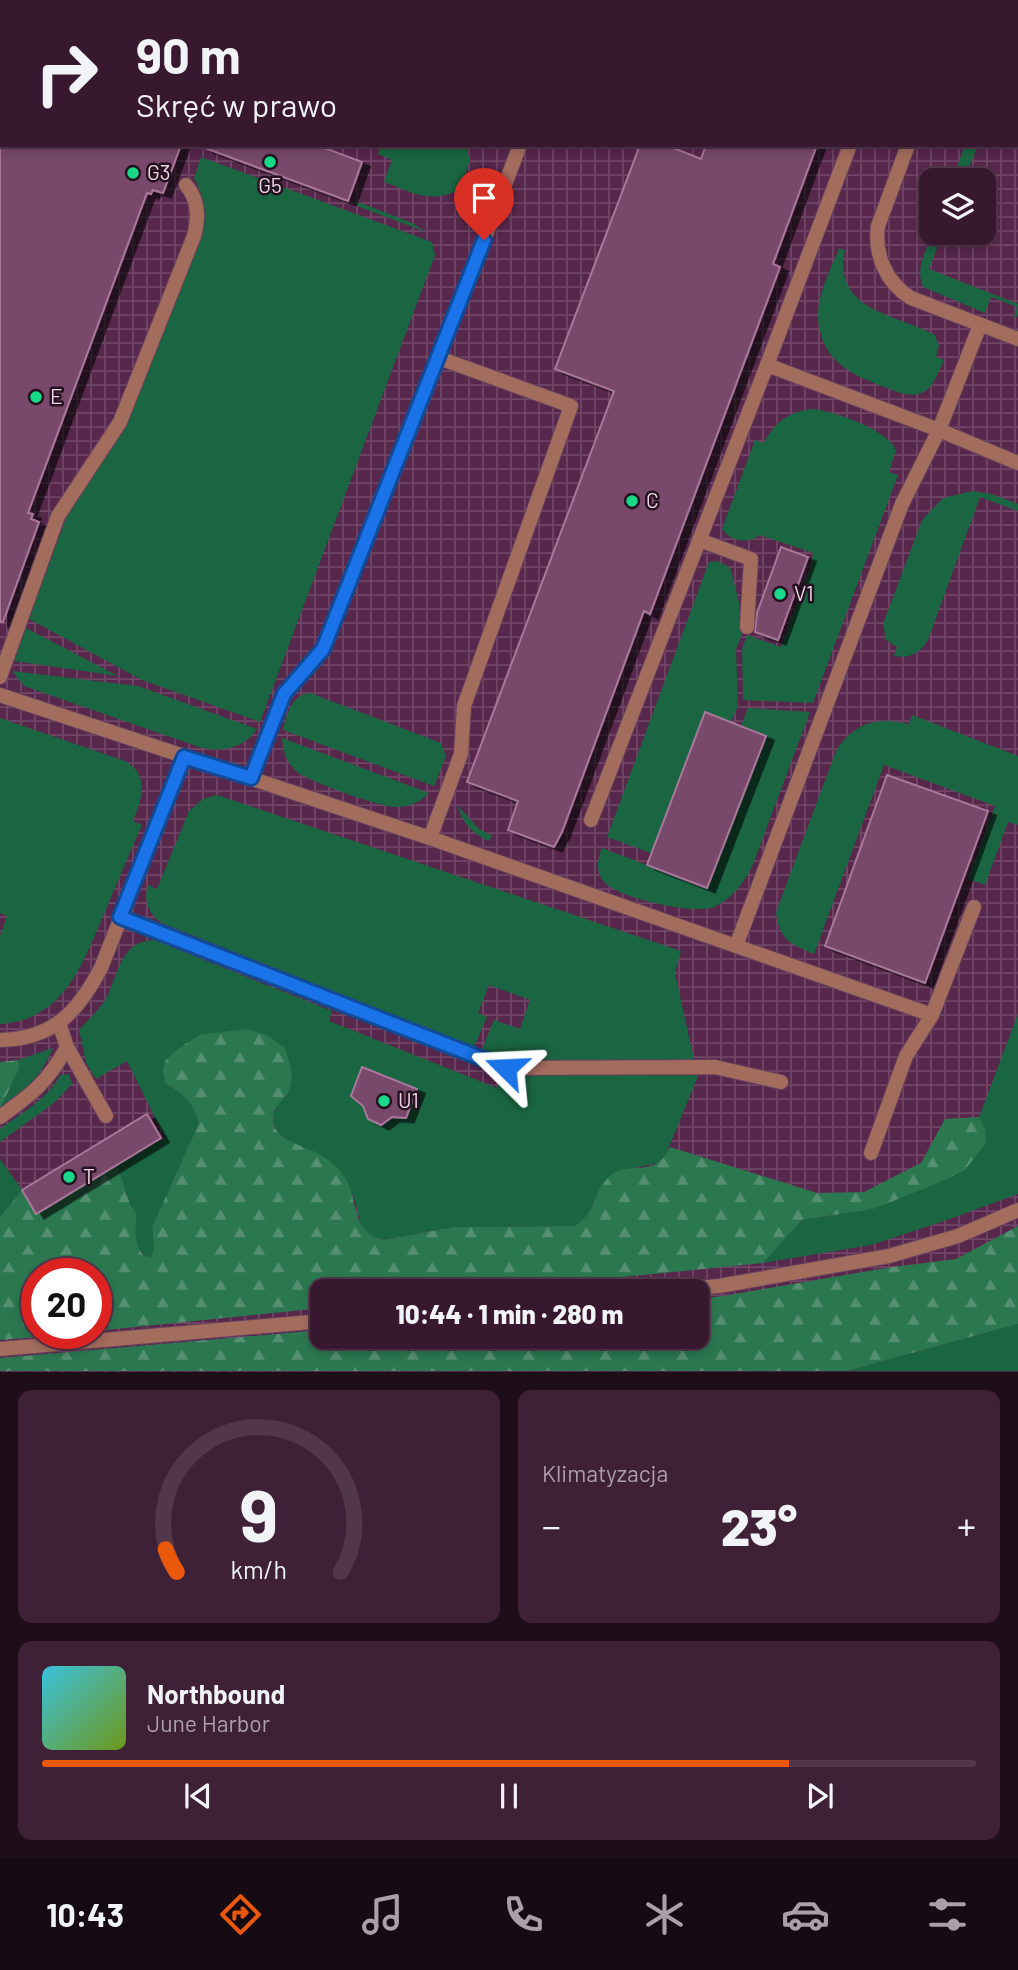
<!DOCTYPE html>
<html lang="pl">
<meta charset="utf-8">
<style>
body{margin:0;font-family:Barlow,sans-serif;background:#3f2137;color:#f1f3f6;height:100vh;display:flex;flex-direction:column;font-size:26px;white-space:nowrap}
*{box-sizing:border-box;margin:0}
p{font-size:23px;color:#aba0aa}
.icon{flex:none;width:38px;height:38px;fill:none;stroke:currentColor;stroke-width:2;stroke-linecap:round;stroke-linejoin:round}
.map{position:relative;height:1372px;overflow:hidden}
.sheet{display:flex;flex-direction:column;gap:18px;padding:18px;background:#1f0d1a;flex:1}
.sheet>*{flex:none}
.banner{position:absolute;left:0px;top:0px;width:1018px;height:147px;box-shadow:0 4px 10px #0003,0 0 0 2px #52374b;background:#38182f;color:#f1f3f6;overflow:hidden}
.buttons{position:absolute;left:919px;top:168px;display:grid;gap:14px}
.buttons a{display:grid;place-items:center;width:77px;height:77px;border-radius:14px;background:#38182f;box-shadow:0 4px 10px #0003,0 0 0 2px #52374b;font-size:35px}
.speed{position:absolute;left:21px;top:1258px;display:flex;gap:14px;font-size:35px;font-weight:700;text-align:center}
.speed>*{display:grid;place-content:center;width:91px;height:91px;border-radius:50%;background:#38182f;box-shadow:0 4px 10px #0003,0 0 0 2px #52374b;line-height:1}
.speed .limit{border:10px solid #d22;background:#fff;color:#111}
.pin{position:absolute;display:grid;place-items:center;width:60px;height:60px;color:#fff;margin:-72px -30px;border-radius:50% 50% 50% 0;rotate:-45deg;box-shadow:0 0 7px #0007}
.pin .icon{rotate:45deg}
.me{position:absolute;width:77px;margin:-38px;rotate:291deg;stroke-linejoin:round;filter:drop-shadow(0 0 5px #0008)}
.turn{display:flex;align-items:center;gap:24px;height:147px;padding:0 21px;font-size:32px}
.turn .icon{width:91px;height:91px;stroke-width:2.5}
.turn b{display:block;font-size:49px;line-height:60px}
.big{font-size:52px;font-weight:800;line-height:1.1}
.sheet .tile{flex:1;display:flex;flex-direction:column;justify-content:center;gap:10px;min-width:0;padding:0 24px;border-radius:14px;background:#3f2137}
.sheet .dial{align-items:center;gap:0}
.dial svg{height:182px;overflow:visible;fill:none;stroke:#52374b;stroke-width:7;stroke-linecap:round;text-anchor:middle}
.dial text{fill:#f1f3f6;stroke:none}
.song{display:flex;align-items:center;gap:21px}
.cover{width:84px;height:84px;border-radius:10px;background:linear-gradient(135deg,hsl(190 70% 55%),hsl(80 70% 35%))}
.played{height:7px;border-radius:4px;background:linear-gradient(90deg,#ea580c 80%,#52374b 80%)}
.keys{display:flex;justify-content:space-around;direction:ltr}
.heat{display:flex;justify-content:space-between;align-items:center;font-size:38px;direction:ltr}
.sheet .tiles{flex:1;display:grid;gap:18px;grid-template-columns:1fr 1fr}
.tile:last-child{grid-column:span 2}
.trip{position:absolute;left:310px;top:1279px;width:399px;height:70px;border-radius:14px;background:#38182f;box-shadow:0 4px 10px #0003,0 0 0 2px #52374b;font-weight:800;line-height:70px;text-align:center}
.dock{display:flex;height:112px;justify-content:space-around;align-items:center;background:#160a13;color:#aba0aa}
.dock .icon{width:49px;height:49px}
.dock .selected{color:#ea580c}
.dock b{font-size:32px;color:#f1f3f6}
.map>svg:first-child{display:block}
.industrial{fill:url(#industrial-grid);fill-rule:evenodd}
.grass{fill:#1a6642}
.forest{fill:url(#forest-firs)}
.building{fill:#784a6b;stroke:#a9779a;stroke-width:2;filter:url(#shadow)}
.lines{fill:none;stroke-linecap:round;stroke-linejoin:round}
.lane-casing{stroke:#67405d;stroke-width:16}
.lane{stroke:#a36d5d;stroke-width:14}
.route-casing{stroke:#114b97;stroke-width:18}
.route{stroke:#1a73e8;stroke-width:12}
.poi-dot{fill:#17d989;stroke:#251220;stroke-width:2.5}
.labels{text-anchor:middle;stroke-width:5;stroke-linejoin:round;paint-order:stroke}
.poi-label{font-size:21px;fill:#edd1e4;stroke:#251220;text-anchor:start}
</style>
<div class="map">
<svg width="1018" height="1372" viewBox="0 0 1018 1372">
<defs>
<pattern id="industrial-grid" width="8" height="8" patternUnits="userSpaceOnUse" patternTransform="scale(1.75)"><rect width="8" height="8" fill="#58274c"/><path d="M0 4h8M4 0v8" fill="none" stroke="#704566"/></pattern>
<pattern id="forest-firs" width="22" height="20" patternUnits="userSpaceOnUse" patternTransform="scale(1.75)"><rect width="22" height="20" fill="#2a7750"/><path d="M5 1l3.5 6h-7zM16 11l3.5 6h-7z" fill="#548f71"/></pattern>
<filter id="shadow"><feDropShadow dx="8" dy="4.5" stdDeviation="0" flood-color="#0009"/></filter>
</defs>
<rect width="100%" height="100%" fill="#4a203f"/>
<!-- industrial -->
<path class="industrial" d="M 0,0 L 1018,0 L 1018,1324 L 847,1371 L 0,1372 ZM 2,2 L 1017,2 L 1017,145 L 2,145 ZM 931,180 L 984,180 L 984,233 L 931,233 ZM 37,1274 L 96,1274 L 96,1334 L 37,1334 ZM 322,1292 L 696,1292 L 696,1337 L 322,1337 Z"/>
<!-- grass -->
<g class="grass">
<path d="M 396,0 L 700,0 L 705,2 L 400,2 Z"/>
<path d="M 381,145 L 466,145 L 470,161 L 460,189 C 431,205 412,192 384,182 L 392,160 L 378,154 Z"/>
<path d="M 965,145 L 978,145 L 964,180 L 952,180 Z"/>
<path d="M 201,157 L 432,242 L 435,255 L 260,722 L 142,680 L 29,619 L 69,510 L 123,432 L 200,237 C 206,217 205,196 194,178 Z"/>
<path d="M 358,202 L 412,223 L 426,232 L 357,206 Z"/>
<path d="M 933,233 L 943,233 L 929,269 L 1018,304 L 1018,316 L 1014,318 L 1017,307 L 991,297 L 985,313 L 923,287 C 915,269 926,250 933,233 Z"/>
<path d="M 839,248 L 845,250 C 832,311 897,314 935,335 L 939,346 L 936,357 L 944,360 C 939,370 934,386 924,392 C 912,398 899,393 887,388 C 855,376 825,364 819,326 C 814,299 830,272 839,248 Z"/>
<path d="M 813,409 C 834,411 888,430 896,450 L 889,472 L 898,475 L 813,703 L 743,700 L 742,649 L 747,635 L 781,647 L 811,565 L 813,553 L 760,535 C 748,544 731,542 722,529 L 755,440 L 764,443 C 774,422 790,411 813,409 Z"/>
<path d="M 972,491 L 991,494 L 1018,504 L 1018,511 L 980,497 L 928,640 C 920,653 909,659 894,656 L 897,647 L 886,640 L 883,624 L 922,520 L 943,498 Z"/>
<path d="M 716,561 L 728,566 L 731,570 L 745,627 L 736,649 L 738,706 L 731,722 L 705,713 L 666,813 L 688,833 L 663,823 L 651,853 L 607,837 L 709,562 Z"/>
<path d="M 26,628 L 118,676 L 14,661 Z"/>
<path d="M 12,671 L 138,686 L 257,729 C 244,748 223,752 202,748 L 24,686 Z"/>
<path d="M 310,693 L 441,743 L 446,756 L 434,786 L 283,730 C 287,714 291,695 310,693 Z"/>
<path d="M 748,708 L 810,712 L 753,864 C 745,882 732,899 714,907 C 693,915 620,898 605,883 C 595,872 597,860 602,848 L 707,888 L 766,736 L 741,726 Z"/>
<path d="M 912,715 L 1018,756 L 1018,825 L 1008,822 L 985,885 L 968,879 L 995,806 L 884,765 L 814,954 C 791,944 779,940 776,912 L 836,751 C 853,723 878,716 909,724 Z"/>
<path d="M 0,718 L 125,761 C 150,775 142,799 133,821 L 142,825 C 129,855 116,885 104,914 C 82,965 64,1020 0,1024 L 0,936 L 7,916 L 0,913 Z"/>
<path d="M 282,738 L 429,793 C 420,802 408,808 395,807 C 380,807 308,781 297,772 C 287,763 283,752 282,738 Z"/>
<path d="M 217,795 L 681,951 L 675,973 L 694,1060 L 509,1061 L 481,1051 L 494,1020 L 520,1029 L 530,1000 L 489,985 L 478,1013 L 487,1017 L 474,1047 L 164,924 C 149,916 143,902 148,885 L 157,889 L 189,811 L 203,799 Z"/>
<path d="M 457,805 L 479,829 L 492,836 L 489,841 C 472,834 463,823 457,805 Z"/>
<path d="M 154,940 L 332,1011 L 329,1021 L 497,1088 L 503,1075 L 694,1073 L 698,1076 L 664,1159 C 650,1168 624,1167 616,1174 C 611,1178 604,1185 600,1190 C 591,1205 591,1217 574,1226 L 454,1227 L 384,1240 C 353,1233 363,1216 352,1194 C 347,1185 291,1141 279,1134 C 268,1118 274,1107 287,1095 L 165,1083 C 184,1094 193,1102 199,1123 L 152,1227 L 154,1248 L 151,1257 L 143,1255 C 134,1242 135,1230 137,1215 L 130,1204 L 117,1164 L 165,1138 L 127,1061 L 96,1079 L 86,1063 L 79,1030 C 88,1020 98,1011 105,1000 C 119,976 119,941 154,940 Z"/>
<path d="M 1018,1014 L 1018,1194 L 944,1221 L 871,1245 L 763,1263 L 802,1220 L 873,1209 L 985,1129 L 979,1117 Z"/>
<path d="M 53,1048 C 39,1080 27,1087 0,1108 L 20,1067 L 18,1060 Z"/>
<path d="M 69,1074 L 72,1084 L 54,1103 L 0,1142 L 0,1129 C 21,1113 48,1099 60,1075 Z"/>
<path d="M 0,1159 L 22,1190 L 0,1217 Z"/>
<path d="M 1018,1324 L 1018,1371 L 847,1371 Z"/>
</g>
<!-- forest -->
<g class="forest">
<path d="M 248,1029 L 268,1036 L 285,1048 C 288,1059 294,1073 291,1085 C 288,1100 270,1105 273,1122 C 276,1140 302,1145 315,1152 C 324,1156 335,1165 341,1172 C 361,1195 347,1232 384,1240 L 454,1227 L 574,1226 C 597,1213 592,1193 609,1177 C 628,1158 654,1181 670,1147 L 817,1193 L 864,1192 L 921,1163 L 945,1119 L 979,1117 L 985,1129 L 986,1143 L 965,1170 L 938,1183 L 873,1209 L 802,1220 L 763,1263 L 484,1291 L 322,1292 L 322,1308 L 96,1331 L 96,1274 L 37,1274 L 37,1334 L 74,1334 L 0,1340 L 0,1217 L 22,1190 L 36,1213 L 117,1164 L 130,1204 L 137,1215 C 135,1230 134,1242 143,1255 L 151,1257 L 154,1248 L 152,1227 L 199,1123 C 193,1102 184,1094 165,1083 L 163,1071 L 165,1061 L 175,1051 L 199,1035 Z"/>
<path d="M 18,1060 L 20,1067 L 0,1108 L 0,1062 Z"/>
<path d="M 1018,1226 L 1018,1324 L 847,1371 L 0,1371 L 0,1358 L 322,1330 L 322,1337 L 696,1337 L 697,1299 L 723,1296 L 892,1267 L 956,1259 Z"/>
</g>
<!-- building -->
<g class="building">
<path d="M 0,145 L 181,145 L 163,193 L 153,190 L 151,194 L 147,193 L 28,513 L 33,514 L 31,519 L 39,522 L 3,622 L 0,622 Z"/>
<path d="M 205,145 L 317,145 L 362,162 L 348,201 L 205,148 Z"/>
<path d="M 640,145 L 666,145 L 701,159 L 706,145 L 817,145 L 773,264 L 780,267 L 650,614 L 644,611 L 562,832 L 554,847 L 508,830 L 518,801 L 467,782 L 614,391 L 555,369 Z"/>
<path d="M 781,547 L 808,557 L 778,640 L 755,632 L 757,613 Z"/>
<path d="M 705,712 L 766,736 L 707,888 L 647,865 Z"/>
<path d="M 887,775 L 988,811 L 925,983 L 825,946 Z"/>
<path d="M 362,1067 L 417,1089 L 406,1118 L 392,1117 L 381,1125 L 368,1119 L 363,1106 L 351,1096 Z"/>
<path d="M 147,1114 L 161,1138 L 36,1214 L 22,1190 Z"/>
</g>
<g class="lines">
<defs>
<g id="lane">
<path d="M 850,0 L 855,2"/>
<path d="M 943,0 L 944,2"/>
<path d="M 753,2 L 757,0"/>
<path d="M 850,145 L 767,365 L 939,430 L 980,325"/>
<path d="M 908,145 L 878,226 C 874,254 886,283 911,298 L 1018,339"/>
<path d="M 439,358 L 520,145"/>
<path d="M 699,540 L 751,559 L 747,627"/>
<path d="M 0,677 L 58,516 L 120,422 L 194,236 C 199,218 199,200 186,185"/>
<path d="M 0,695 L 430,838 L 736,946 L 902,504 L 939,430 L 1018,463"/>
<path d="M 251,778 L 284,694 L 323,649 L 439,358 L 571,406 L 464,706 L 461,754 L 430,838"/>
<path d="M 591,820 L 767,365"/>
<path d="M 120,917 L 506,1068 L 715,1067 L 781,1082"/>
<path d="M 736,946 L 932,1015"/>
<path d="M 59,1023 L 67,1047 L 106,1116"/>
<path d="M 0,1040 C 53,1039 78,1012 101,968 L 184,757"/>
<path d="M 0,1117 C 32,1094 48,1082 67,1047"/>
<path d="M 871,1153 L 906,1056 L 932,1015 L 974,907"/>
<path d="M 657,1292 L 719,1286 L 889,1256 L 958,1236 L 1018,1210"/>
<path d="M 0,1349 L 322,1321"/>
</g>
</defs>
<!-- lane casing -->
<use href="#lane" class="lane-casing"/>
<!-- lane -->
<use href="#lane" class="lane"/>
</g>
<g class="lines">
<defs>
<path id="route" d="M 484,240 L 323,649 L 284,694 L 251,778 L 184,757 L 120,917 L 506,1068"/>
</defs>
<!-- route casing -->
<use href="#route" class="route-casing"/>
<!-- route -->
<use href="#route" class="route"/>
</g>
<!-- markers -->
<g class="poi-dot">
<circle cx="270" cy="162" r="7"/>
<circle cx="133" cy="173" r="7"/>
<circle cx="36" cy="397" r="7"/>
<circle cx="632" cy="501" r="7"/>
<circle cx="780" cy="594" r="7"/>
<circle cx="384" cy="1101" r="7"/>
<circle cx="69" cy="1177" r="7"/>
</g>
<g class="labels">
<!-- poi labels -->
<g class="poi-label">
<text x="147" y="180">G3</text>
<text x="270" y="193" text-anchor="middle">G5</text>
<text x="50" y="404">E</text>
<text x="646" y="508">C</text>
<text x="794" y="601">V1</text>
<text x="398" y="1108">U1</text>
<text x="83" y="1184">T</text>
</g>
</g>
</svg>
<div class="buttons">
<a><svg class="icon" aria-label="layers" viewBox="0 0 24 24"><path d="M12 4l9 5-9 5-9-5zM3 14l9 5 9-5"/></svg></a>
</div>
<div class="speed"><div class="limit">20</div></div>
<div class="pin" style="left:484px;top:240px;background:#d93025"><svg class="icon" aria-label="arrive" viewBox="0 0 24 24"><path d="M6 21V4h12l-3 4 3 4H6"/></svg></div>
<svg class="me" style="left:506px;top:1068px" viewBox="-20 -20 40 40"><path d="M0-17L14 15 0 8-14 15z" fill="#1a73e8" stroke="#fff" stroke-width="4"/></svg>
<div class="trip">10:44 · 1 min · 280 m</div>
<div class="banner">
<div class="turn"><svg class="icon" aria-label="right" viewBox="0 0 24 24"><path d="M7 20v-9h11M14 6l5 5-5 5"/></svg><div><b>90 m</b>Skręć w prawo</div></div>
</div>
</div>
<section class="sheet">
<div class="tiles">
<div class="tile dial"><svg viewBox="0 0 100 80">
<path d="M14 69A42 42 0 1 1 86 69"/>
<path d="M14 69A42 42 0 0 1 9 59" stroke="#ea580c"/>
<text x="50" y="56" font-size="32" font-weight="700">9</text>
<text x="50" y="72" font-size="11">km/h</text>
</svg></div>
<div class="tile"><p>Klimatyzacja</p>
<div class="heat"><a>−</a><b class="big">23°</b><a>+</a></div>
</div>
<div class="tile">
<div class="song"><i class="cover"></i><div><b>Northbound</b><p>June Harbor</p></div></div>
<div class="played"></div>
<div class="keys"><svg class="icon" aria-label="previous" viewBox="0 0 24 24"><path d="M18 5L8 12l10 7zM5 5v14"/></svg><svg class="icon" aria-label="pause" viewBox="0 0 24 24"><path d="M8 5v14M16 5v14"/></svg><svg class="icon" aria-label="next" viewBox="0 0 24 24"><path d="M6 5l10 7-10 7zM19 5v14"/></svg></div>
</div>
</div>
</section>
<nav class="dock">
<b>10:43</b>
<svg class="icon selected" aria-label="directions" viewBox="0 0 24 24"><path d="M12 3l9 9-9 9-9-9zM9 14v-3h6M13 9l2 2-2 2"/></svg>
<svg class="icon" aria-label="music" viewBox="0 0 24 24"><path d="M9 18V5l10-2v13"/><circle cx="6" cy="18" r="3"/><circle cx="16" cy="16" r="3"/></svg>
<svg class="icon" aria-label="phone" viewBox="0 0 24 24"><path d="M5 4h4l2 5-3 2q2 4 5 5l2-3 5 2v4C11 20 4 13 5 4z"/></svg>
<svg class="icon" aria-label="climate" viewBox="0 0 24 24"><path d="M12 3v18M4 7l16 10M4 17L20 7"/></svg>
<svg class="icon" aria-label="car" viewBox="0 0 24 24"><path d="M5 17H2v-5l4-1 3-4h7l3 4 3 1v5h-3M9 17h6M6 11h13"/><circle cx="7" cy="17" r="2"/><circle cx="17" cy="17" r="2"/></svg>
<svg class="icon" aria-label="filters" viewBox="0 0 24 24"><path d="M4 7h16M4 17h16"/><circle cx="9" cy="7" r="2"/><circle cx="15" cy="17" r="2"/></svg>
</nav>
